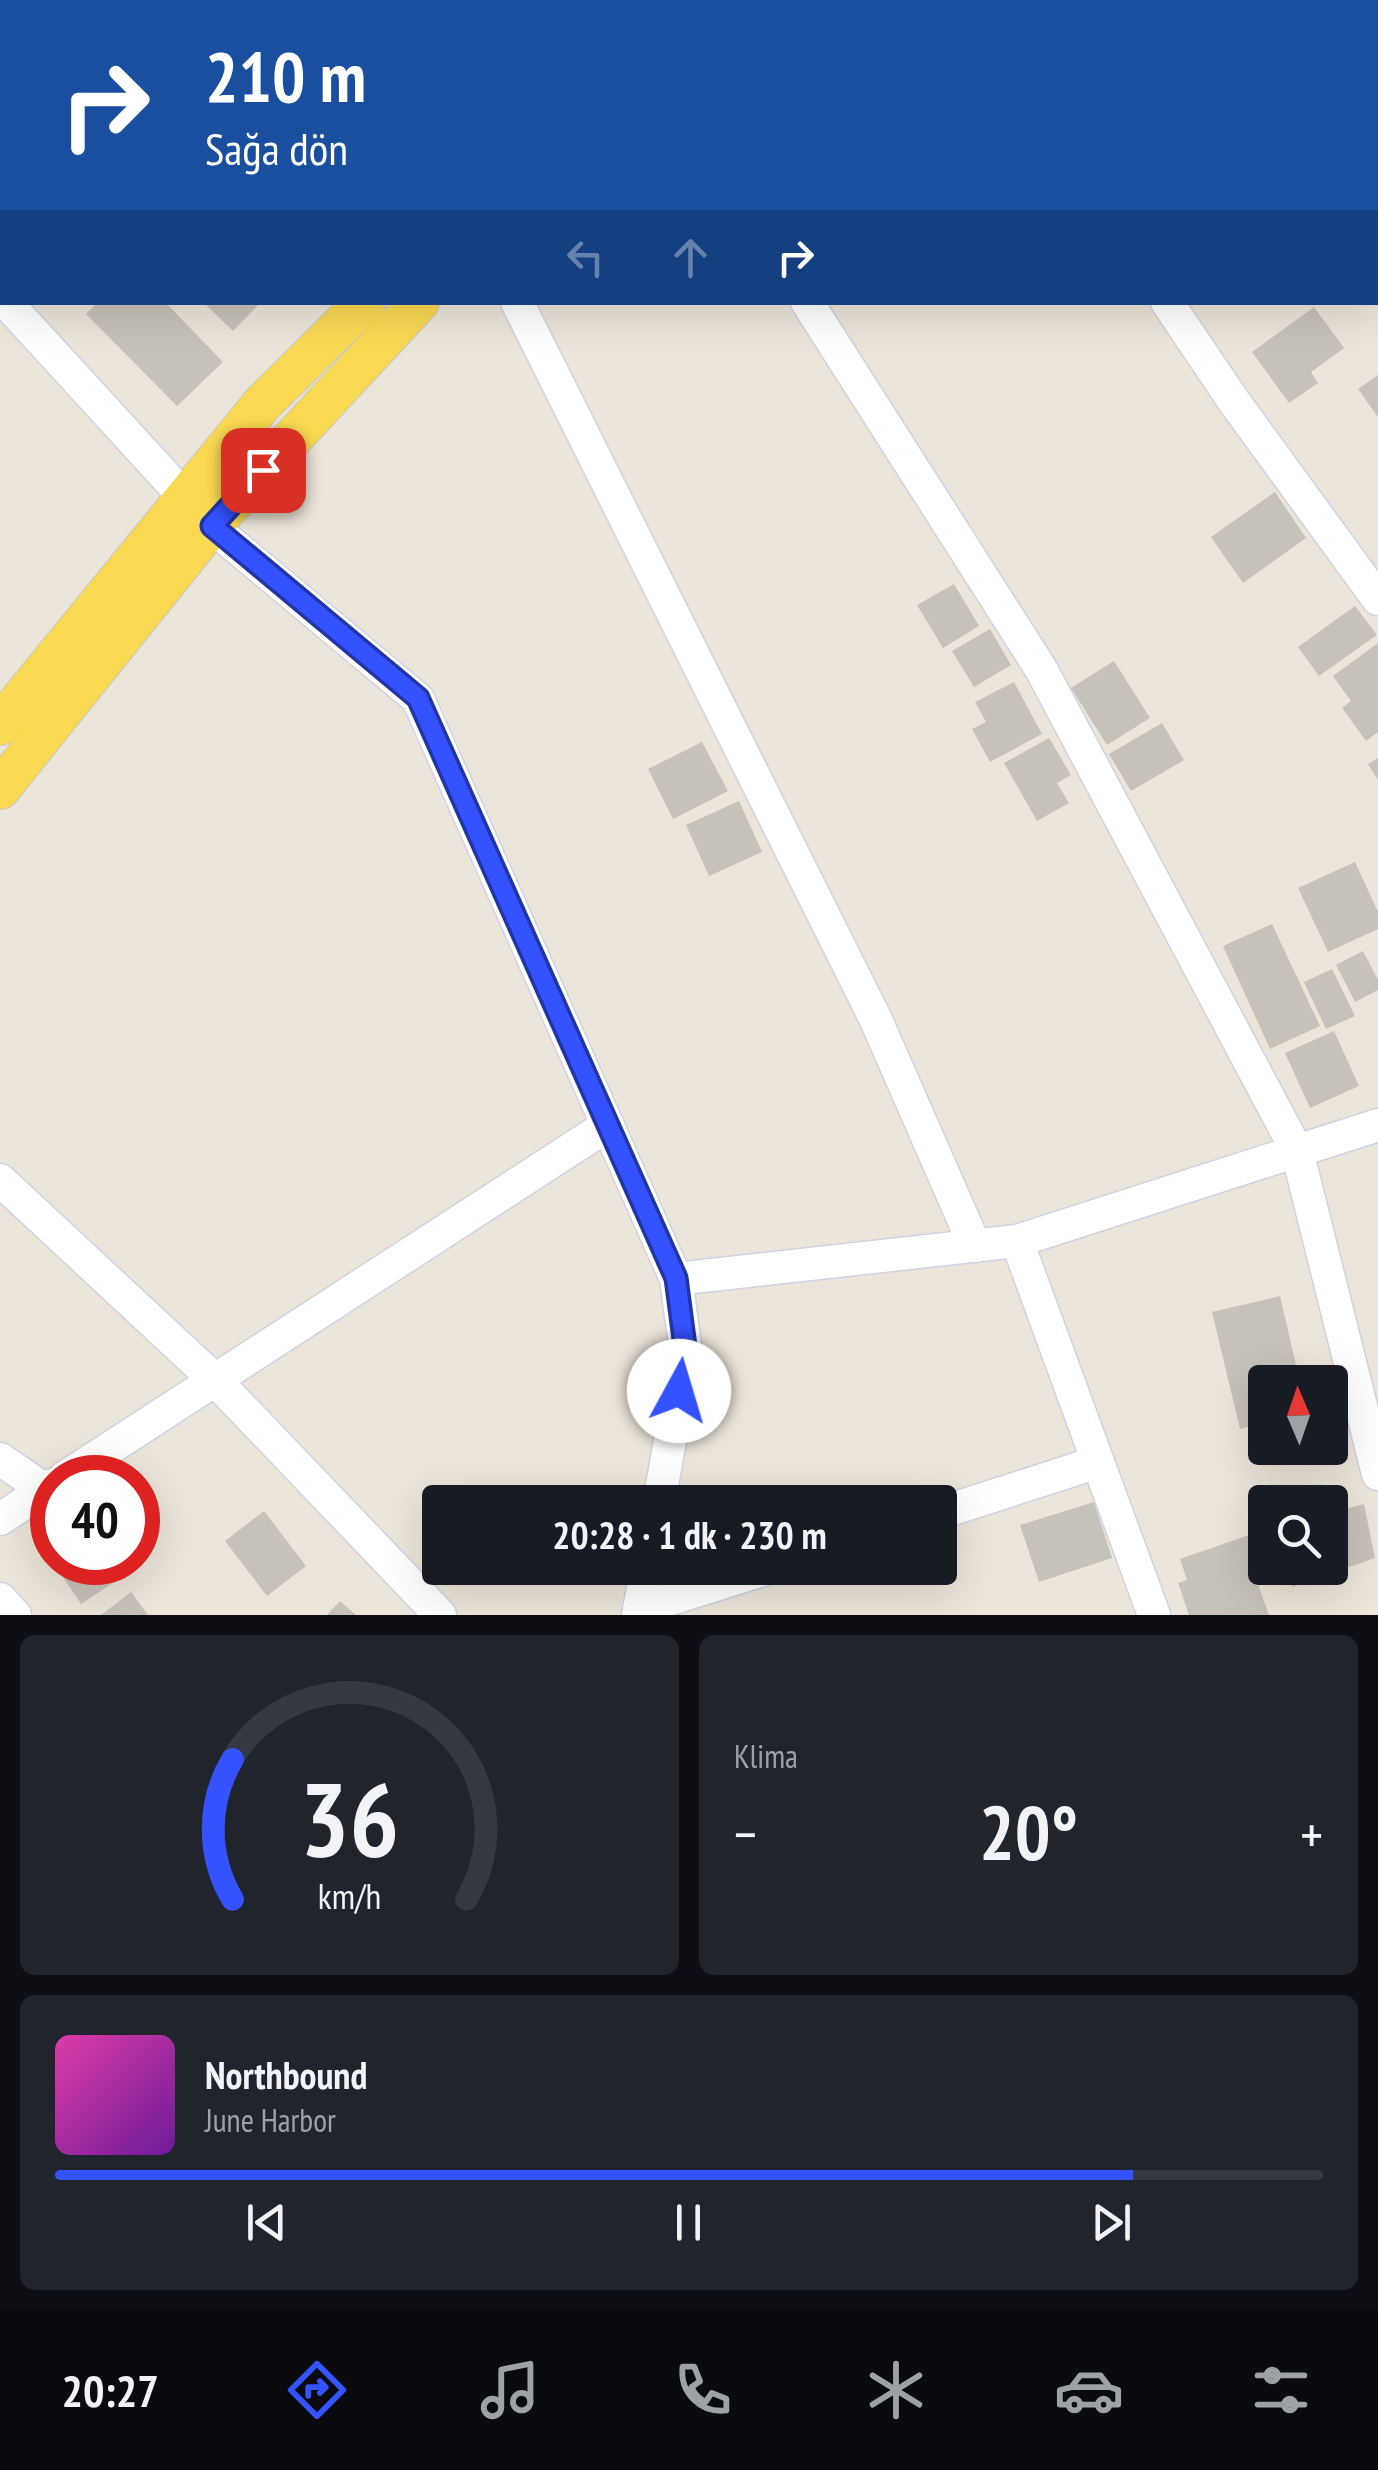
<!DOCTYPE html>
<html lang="tr">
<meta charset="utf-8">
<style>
body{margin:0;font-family:"PT Sans Narrow",sans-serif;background:#20242c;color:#f1f3f6;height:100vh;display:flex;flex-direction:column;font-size:38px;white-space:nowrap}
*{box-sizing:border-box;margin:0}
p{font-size:32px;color:#9ea1a6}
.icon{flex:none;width:55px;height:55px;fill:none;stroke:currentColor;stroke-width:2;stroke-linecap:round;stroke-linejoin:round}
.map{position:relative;height:1615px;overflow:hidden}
.side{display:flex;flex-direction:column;gap:20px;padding:20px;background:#0d0f14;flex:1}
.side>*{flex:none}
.guide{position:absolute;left:0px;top:0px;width:1380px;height:305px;box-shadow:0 10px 40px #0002;background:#1a4fa0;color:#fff;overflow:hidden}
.needle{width:65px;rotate:358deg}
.tools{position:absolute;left:1248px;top:1365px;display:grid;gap:20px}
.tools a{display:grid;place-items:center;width:100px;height:100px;border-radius:10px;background:#171b24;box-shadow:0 10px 40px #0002;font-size:50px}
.speed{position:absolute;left:30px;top:1455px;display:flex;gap:20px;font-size:50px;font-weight:700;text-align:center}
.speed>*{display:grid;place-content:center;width:130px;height:130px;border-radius:50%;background:#171b24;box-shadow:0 10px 40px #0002;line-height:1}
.speed .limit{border:15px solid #d22;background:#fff;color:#111}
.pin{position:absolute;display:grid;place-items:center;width:85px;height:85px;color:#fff;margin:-42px;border-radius:20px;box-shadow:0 5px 15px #0006}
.me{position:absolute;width:110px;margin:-55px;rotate:6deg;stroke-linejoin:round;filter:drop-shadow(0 0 8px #0008)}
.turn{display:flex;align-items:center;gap:35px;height:210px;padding:0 40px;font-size:45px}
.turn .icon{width:130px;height:130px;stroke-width:2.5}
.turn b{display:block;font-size:70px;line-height:85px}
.lanes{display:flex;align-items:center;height:95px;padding:0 40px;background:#0003;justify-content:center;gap:50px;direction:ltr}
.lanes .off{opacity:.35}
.big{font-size:75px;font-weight:700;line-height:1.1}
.side .card{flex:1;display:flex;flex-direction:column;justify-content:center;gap:15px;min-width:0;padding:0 35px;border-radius:15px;background:#20242c}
.side .dial{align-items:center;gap:0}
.dial svg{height:260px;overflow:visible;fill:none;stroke:#363941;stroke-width:7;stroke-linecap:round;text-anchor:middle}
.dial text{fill:#f1f3f6;stroke:none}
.song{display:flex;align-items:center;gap:30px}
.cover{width:120px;height:120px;border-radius:15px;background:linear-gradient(135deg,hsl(320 70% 55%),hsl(280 70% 35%))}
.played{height:10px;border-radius:5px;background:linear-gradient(90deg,#3452ff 85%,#363941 85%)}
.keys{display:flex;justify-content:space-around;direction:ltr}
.heat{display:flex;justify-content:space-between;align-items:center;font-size:55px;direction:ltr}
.side .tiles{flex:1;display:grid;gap:20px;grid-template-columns:1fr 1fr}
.card:last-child{grid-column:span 2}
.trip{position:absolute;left:422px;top:1485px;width:535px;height:100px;border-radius:10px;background:#171b24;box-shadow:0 10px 40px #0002;font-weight:700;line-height:100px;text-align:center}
.tabs{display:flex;height:160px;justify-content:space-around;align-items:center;background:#090b0e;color:#9ea1a6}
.tabs .icon{width:70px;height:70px}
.tabs .current{color:#3452ff}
.tabs b{font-size:45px;color:#f1f3f6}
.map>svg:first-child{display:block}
.building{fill:#c7c2b9}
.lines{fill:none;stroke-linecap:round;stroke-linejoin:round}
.minor-casing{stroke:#cfd2e3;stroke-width:35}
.major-casing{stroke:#c7c7c7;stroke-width:42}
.minor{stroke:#fff;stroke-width:32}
.major{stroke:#f9d852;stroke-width:40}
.route-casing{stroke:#2235a6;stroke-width:25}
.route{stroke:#3452ff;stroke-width:18}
</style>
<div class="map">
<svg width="1378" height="1615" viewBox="0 0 1378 1615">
<rect width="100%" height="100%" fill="#ece5d9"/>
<!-- building -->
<g class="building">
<path d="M 98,302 L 165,302 L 223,362 L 177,406 L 86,314 Z"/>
<path d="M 203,302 L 261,302 L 233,331 Z"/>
<path d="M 1314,307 L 1344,348 L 1311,372 L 1318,383 L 1289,403 L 1252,352 Z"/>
<path d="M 1378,375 L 1378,417 L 1358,389 Z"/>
<path d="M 1275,492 L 1306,538 L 1243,583 L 1211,537 Z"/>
<path d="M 954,584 L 979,626 L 943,648 L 917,605 Z"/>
<path d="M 1355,606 L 1377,635 L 1319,676 L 1298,647 Z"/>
<path d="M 990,629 L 1011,665 L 974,687 L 952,651 Z"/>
<path d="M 1378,643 L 1378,732 L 1366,741 L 1342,708 L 1351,701 L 1333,676 Z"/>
<path d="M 1114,661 L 1150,718 L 1107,745 L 1071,688 Z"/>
<path d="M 1014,682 L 1042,734 L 990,762 L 972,729 L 986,722 L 975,702 Z"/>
<path d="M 1162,723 L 1184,760 L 1131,791 L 1109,754 Z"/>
<path d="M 1049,738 L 1071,775 L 1057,783 L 1069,803 L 1037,821 L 1004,763 Z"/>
<path d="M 702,742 L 728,791 L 673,819 L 648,769 Z"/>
<path d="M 1378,758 L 1378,780 L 1368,764 Z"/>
<path d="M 739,801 L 762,852 L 709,876 L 686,825 Z"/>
<path d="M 1355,862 L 1378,912 L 1378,929 L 1328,952 L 1298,888 Z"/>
<path d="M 1272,924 L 1320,1026 L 1270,1049 L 1223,946 Z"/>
<path d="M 1363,951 L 1378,980 L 1378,990 L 1355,1002 L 1336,965 Z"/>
<path d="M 1332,969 L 1355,1016 L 1326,1029 L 1304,982 Z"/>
<path d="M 1334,1031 L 1359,1086 L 1310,1108 L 1285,1053 Z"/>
<path d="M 1280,1296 L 1300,1382 L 1265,1382 L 1265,1423 L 1240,1429 L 1212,1312 Z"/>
<path d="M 1094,1502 L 1112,1558 L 1039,1582 L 1020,1525 Z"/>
<path d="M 1364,1504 L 1375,1558 L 1292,1587 L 1287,1568 L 1330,1568 L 1330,1513 Z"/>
<path d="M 264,1511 L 306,1566 L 267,1596 L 225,1541 Z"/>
<path d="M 1249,1535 L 1257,1556 L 1249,1559 L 1269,1615 L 1189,1615 L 1178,1583 L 1187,1580 L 1180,1559 Z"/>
<path d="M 53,1562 L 138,1562 L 140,1565 L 81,1604 Z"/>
<path d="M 131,1592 L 148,1615 L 101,1615 Z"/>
<path d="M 340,1601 L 356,1615 L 327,1615 Z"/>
</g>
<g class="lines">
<defs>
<g id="minor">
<path d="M 583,0 L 586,2"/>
<path d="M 963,0 L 965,2"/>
<path d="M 42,2 L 45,0"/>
<path d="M 1321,2 L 1324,0"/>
<path d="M 0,41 L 2,39"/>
<path d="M 1378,76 L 1378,77"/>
<path d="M 6,302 L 211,526 L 418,699 L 676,1279 L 686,1353 L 659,1502"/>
<path d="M 517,302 L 876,1020 L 975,1246"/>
<path d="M 807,302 L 1041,669 L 1297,1151 L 1378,1474"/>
<path d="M 1167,302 L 1235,403 L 1378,599"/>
<path d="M 0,1180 L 215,1380 L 440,1615"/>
<path d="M 1017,1241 L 1154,1615"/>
<path d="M 676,1279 L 1017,1241 L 1378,1125"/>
<path d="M 0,1459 L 45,1490"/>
<path d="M 64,1478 L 608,1125"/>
<path d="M 940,1513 L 1098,1462"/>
<path d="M 0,1519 L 52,1485"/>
<path d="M 0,1599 L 15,1615"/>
<path d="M 639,1609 L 769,1568"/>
<path d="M 638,1615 L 647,1568"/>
</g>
<g id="major">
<path d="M 709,2 L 712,0"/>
<path d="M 776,2 L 779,0"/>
<path d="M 0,725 L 262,404 L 365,302"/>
<path d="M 0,789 L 211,526 L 419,302"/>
</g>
</defs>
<!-- minor casing -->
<use href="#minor" class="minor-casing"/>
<!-- major casing -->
<use href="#major" class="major-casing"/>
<!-- minor -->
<use href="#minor" class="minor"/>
<!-- major -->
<use href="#major" class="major"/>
</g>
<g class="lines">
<defs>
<path id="route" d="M 263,470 L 212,526 L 418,698 L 676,1278 L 686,1354 L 679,1391"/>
</defs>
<!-- route casing -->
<use href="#route" class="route-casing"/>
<!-- route -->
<use href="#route" class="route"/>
</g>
</svg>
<div class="tools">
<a><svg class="needle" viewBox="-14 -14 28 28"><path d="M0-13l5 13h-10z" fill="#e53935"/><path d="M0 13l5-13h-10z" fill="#9ea1a6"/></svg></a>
<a><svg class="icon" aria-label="search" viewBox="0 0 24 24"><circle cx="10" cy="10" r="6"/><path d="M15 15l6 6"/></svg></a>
</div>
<div class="speed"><div class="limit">40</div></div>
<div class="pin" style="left:263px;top:470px;background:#d93025"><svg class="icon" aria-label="arrive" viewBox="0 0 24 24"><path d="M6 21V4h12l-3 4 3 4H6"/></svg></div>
<svg class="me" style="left:679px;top:1391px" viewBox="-20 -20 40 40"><circle r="19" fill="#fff"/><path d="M0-13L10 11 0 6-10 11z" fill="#3452ff"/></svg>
<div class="trip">20:28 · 1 dk · 230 m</div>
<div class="guide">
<div class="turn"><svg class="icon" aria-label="right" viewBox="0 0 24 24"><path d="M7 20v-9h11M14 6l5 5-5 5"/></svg><div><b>210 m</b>Sağa dön</div></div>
<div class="lanes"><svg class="icon off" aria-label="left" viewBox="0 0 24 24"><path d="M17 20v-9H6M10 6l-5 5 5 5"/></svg><svg class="icon off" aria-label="ahead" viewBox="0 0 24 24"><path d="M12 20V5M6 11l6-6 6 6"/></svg><svg class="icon" aria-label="right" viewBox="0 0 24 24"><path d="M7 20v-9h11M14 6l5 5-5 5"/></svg></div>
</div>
</div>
<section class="side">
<div class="tiles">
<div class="card dial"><svg viewBox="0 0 100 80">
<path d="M14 69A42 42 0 1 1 86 69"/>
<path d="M14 69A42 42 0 0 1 14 26" stroke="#3452ff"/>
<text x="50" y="56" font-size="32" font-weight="700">36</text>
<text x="50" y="72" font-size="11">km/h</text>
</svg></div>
<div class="card"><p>Klima</p>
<div class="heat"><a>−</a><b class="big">20°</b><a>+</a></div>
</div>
<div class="card">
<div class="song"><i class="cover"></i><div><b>Northbound</b><p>June Harbor</p></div></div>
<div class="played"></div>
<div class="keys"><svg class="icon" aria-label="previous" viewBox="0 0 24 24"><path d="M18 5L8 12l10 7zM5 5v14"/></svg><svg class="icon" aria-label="pause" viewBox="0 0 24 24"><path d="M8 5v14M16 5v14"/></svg><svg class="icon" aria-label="next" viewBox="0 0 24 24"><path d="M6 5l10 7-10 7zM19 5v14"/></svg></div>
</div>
</div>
</section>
<nav class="tabs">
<b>20:27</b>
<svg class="icon current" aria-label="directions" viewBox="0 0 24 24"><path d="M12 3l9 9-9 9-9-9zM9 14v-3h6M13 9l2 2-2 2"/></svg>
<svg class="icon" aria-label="music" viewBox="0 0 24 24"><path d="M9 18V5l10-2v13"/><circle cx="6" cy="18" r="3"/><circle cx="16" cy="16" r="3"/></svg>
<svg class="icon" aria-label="phone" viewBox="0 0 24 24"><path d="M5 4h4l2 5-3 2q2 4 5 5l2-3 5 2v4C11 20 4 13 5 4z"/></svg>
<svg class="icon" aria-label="climate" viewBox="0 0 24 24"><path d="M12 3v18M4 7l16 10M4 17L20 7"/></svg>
<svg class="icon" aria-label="car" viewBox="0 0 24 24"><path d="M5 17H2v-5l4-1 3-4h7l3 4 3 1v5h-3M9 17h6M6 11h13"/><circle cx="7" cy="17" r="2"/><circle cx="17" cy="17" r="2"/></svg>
<svg class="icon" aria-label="filters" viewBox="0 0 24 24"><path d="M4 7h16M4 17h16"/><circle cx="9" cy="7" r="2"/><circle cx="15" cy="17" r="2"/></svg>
</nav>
